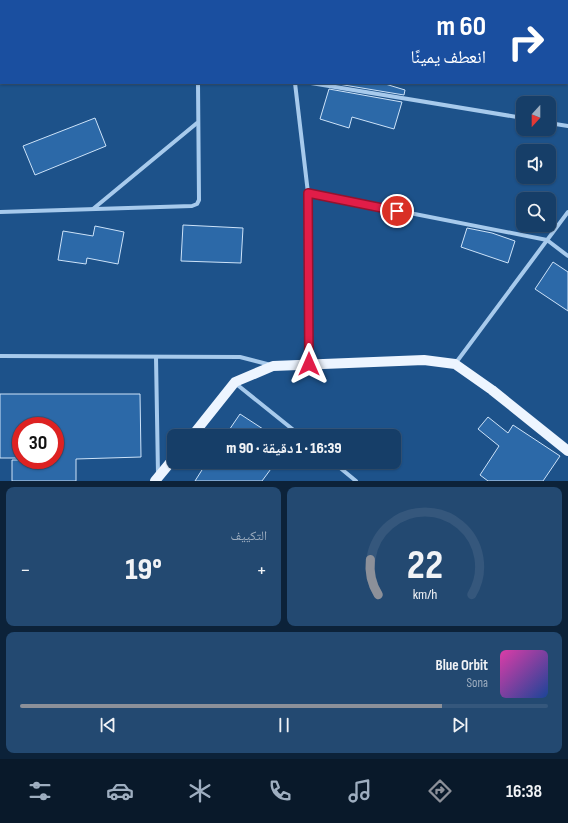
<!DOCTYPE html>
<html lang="ar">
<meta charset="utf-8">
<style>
body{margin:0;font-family:"Sofia Sans Condensed","Noto Naskh Arabic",sans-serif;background:#234971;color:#f1f3f6;direction:rtl;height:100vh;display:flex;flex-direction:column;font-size:15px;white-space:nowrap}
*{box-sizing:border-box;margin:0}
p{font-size:13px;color:#9eaec0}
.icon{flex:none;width:22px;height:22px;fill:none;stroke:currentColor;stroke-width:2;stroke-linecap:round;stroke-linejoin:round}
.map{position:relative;height:481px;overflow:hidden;direction:ltr}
.drawer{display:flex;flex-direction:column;gap:6px;padding:6px;background:#0c2239;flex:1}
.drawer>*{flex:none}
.guide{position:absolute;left:0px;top:0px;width:568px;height:84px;box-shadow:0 1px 3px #0004,0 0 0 1px #35577c;direction:rtl;background:#1a4fa0;color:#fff;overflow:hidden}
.needle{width:26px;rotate:201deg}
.buttons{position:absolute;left:516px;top:96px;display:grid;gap:8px}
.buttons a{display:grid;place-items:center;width:40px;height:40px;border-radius:8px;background:#163e68;box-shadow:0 1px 3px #0004,0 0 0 1px #35577c;font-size:20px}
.speed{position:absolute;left:12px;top:417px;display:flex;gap:8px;font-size:20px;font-weight:700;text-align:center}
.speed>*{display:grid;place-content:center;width:52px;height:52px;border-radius:50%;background:#163e68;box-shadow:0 1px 3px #0004,0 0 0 1px #35577c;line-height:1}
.speed .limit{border:6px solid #d22;background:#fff;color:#111}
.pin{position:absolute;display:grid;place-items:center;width:34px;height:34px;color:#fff;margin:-17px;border:2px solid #fff;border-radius:50%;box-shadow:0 1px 4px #0007}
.me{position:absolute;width:44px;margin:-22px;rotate:0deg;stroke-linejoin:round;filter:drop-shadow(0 0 3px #0008)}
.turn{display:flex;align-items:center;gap:14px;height:84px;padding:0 16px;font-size:18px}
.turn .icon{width:52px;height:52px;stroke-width:2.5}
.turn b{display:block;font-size:28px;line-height:34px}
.big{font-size:30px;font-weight:800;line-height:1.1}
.drawer .tile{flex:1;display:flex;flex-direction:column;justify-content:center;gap:6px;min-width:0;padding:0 14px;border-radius:8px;background:#234971}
.drawer .dial{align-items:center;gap:0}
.dial svg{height:104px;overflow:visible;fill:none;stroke:#35577c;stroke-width:7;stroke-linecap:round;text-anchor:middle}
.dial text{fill:#f1f3f6;stroke:none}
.song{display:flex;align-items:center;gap:12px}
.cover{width:48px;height:48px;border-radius:6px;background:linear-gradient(135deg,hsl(320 70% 55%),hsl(220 70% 35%))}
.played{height:4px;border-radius:2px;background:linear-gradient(90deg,#8c9099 80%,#35577c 80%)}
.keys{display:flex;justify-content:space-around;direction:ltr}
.heat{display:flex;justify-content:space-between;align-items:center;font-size:22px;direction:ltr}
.drawer .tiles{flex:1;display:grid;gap:6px;grid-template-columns:1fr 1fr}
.tile:last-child{grid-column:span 2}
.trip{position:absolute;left:167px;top:429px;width:234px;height:40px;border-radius:8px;background:#163e68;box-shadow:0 1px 3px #0004,0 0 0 1px #35577c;font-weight:800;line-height:40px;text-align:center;direction:rtl}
.tab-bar{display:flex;height:64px;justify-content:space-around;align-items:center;background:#09192a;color:#9eaec0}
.tab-bar .icon{width:28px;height:28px}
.tab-bar .selected{color:#8c9099}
.tab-bar b{font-size:18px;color:#f1f3f6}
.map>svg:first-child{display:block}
.building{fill:#2c69a8;stroke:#cde3f9}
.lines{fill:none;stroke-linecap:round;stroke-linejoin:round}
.street{stroke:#a7caec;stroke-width:4}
.primary{stroke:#edf5ff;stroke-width:10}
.route-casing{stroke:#92132f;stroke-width:10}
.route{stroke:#e11d48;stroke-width:7}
</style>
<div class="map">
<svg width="568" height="481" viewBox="0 0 568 481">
<rect width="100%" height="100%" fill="#1d528a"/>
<!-- building -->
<g class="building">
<path d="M 332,83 L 382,83 L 405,90 L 404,95 Z"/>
<path d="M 329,89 L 402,102 L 394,129 L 352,117 L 349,128 L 320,119 Z"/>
<path d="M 95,118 L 106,146 L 35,175 L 23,146 Z"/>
<path d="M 183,225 L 243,228 L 241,263 L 181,261 Z"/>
<path d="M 95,226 L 124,232 L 118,264 L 87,258 L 86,264 L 58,260 L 63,231 L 93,236 Z"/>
<path d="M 467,228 L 492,233 L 515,241 L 508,263 L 461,247 Z"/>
<path d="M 553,262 L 568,272 L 568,311 L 535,289 Z"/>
<path d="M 0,394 L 140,394 L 141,457 L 76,459 L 76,481 L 12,481 L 12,460 L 55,460 L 55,426 L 21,426 L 21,458 L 0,458 Z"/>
<path d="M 240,414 L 263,429 L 258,436 L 225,436 Z"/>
<path d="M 488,417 L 508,433 L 513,425 L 560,456 L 543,481 L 488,481 L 480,475 L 499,446 L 478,429 Z"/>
<path d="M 207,462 L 276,462 L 262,481 L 195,481 Z"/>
</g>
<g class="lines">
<!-- street -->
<g class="street">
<path d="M 293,0 L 293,1"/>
<path d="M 199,1 L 199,0"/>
<path d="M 295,83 L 308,193 L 309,364"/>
<path d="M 311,83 L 523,118"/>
<path d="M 549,123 L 568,126"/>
<path d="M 308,193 L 547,240 L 568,256"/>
<path d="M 93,209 L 197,123"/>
<path d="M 0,212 L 192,206 L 197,204 L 199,200 L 198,83"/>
<path d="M 0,356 L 240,357 L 271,365"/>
<path d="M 156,357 L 158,474"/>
<path d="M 455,364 L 568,212"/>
<path d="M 235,383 L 301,436"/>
<path d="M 333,462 L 356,481"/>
</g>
<!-- primary -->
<g class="primary">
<path d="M 192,436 L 235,382 L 273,366 L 424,360 L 455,364 L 492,390 L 568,451"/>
<path d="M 155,481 L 174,458"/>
</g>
</g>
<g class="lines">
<defs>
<path id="route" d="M 309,364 L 308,193 L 397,211"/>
</defs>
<!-- route casing -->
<use href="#route" class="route-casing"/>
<!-- route -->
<use href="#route" class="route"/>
</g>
</svg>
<div class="buttons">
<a><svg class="needle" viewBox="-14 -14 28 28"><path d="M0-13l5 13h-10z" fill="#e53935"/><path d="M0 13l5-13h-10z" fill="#9eaec0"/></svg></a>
<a><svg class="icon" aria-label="sound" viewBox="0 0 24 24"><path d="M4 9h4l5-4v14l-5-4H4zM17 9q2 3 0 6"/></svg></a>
<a><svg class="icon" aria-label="search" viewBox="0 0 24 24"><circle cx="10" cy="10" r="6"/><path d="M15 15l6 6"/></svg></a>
</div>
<div class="speed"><div class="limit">30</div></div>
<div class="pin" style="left:397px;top:211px;background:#d93025"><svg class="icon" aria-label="arrive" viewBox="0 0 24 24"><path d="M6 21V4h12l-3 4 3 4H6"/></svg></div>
<svg class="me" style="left:309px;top:364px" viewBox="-20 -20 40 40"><path d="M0-17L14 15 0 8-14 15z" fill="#e11d48" stroke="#fff" stroke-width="4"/></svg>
<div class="trip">16:39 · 1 دقيقة · 90 m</div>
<div class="guide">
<div class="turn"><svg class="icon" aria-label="right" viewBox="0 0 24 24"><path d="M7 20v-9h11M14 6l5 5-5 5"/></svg><div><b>60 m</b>انعطف يمينًا</div></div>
</div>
</div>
<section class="drawer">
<div class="tiles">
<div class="tile dial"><svg viewBox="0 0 100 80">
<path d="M14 69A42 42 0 1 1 86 69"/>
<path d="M14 69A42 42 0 0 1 8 42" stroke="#8c9099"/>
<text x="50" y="56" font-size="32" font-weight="700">22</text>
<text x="50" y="72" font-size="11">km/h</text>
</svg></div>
<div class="tile"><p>التكييف</p>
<div class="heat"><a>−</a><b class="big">19°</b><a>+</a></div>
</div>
<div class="tile">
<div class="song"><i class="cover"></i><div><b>Blue Orbit</b><p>Sona</p></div></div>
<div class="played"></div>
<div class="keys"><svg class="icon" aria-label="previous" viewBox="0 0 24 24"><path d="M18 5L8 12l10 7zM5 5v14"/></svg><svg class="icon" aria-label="pause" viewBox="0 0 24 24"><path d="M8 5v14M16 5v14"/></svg><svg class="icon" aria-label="next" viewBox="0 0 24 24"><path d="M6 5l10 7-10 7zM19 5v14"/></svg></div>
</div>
</div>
</section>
<nav class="tab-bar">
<b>16:38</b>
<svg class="icon selected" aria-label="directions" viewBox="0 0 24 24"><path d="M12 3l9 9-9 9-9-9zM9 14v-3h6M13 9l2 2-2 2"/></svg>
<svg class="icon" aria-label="music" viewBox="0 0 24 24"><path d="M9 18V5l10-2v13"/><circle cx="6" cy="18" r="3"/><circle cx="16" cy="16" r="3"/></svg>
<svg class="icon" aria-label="phone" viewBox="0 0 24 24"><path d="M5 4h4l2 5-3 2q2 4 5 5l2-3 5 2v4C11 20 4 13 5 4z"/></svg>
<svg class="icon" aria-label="climate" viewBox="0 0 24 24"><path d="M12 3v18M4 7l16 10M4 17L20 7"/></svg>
<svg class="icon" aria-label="car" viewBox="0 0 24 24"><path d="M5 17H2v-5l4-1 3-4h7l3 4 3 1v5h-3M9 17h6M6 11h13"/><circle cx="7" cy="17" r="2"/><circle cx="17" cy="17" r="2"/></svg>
<svg class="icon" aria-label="filters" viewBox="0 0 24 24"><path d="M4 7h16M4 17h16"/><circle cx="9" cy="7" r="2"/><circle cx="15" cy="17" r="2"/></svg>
</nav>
